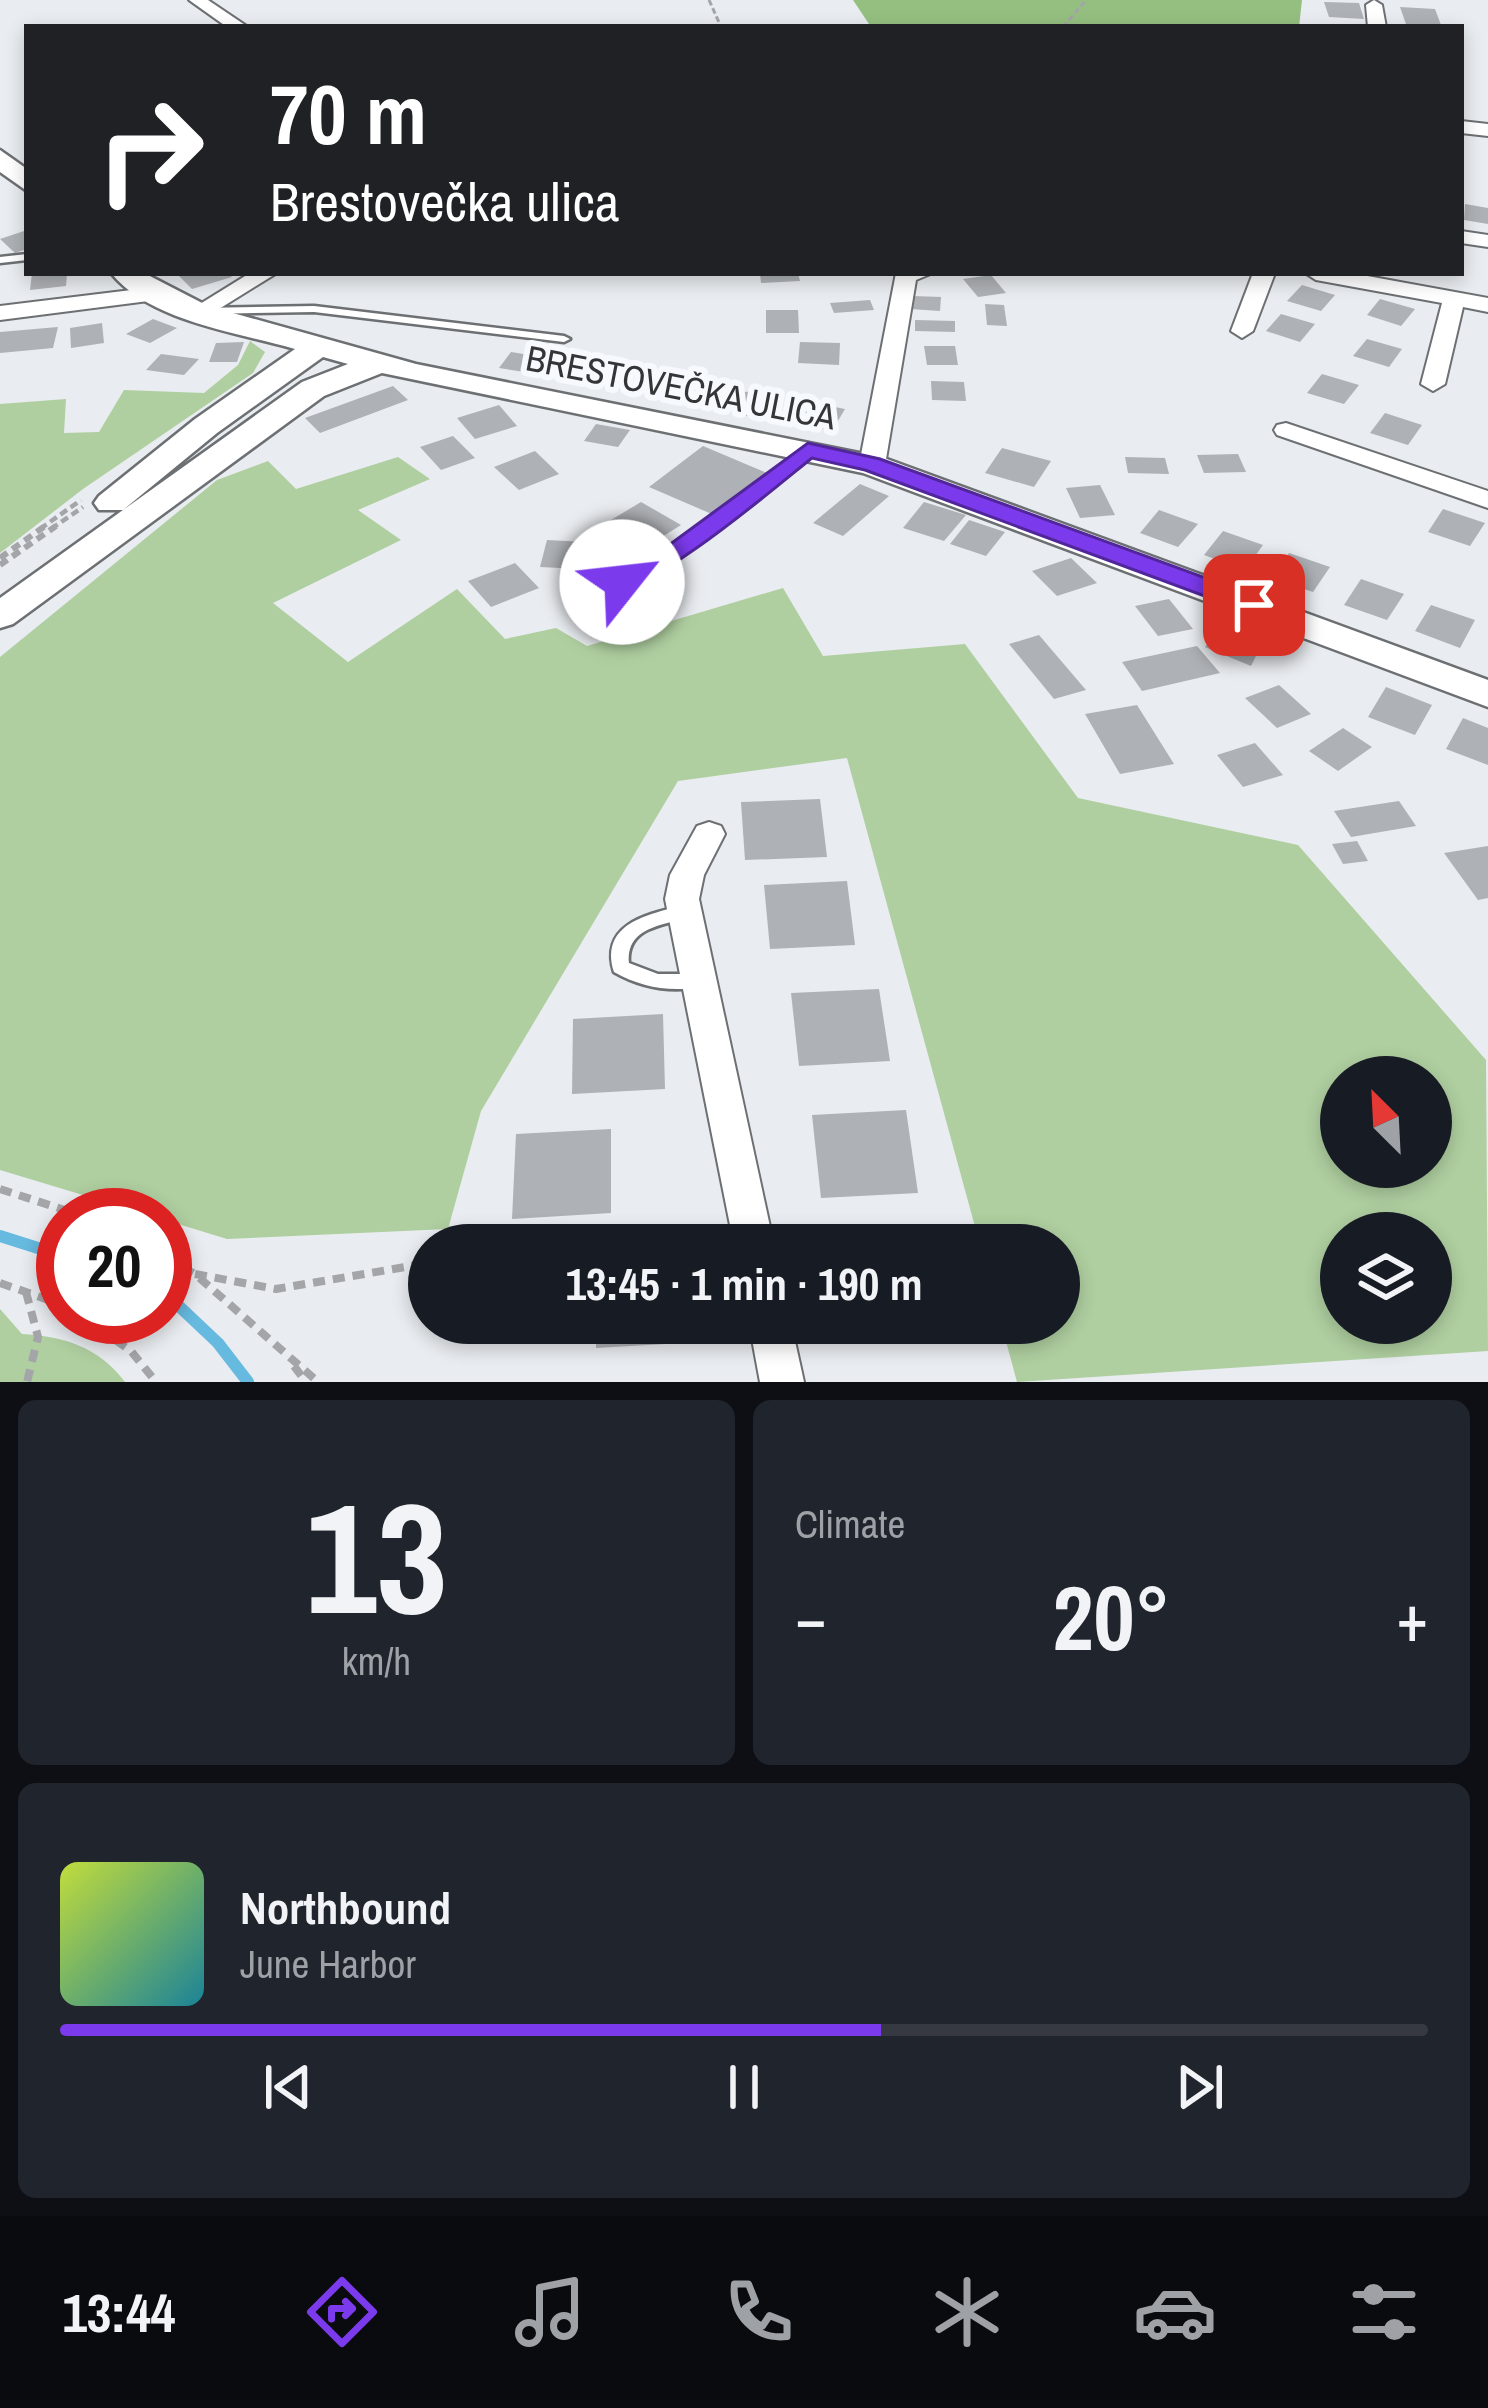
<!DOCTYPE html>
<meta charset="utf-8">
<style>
body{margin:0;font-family:"Archivo Narrow",sans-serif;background:#20242c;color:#f1f3f6;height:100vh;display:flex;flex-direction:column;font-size:45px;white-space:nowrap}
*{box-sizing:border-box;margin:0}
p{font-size:39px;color:#9ea1a6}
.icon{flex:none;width:66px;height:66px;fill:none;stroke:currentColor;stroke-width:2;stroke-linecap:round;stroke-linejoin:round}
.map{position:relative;height:1382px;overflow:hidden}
.side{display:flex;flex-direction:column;gap:18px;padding:18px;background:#0d0f14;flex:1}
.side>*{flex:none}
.banner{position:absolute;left:24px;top:24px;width:1440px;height:252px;border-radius:0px;box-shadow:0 6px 18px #0003;background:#202124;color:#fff;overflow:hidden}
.needle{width:78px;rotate:336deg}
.buttons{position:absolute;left:1320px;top:1056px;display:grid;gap:24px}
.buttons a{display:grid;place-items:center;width:132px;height:132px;border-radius:50%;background:#171b24;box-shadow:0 6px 18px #0003;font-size:60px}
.speed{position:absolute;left:36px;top:1188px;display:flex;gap:24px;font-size:60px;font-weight:700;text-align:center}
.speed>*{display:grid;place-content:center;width:156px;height:156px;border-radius:50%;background:#171b24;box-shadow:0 6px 18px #0003;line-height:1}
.speed .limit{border:18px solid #d22;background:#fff;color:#111}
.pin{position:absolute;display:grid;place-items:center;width:102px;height:102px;color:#fff;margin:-51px;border-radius:24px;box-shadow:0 6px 18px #0006}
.me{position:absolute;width:132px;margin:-66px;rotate:61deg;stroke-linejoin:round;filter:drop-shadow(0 0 9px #0008)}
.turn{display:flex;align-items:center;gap:42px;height:252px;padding:0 48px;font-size:54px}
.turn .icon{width:156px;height:156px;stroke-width:2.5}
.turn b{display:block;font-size:84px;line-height:102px}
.big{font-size:90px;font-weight:700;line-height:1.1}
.side .widget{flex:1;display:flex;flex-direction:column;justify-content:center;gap:18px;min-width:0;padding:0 42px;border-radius:18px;background:#20242c}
.side .dial{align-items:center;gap:0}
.dial b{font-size:156px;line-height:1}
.song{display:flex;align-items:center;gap:36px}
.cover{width:144px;height:144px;border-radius:18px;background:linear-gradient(135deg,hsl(70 70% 55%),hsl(190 70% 35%))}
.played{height:12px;border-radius:6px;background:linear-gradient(90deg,#7c3aed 60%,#363941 60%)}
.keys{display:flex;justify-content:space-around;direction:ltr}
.heat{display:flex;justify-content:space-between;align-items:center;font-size:66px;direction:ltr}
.side .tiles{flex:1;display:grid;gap:18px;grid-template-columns:1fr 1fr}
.widget:last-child{grid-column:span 2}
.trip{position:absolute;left:408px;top:1224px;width:672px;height:120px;border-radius:60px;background:#171b24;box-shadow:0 6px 18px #0003;font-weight:700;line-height:120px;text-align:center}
.tab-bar{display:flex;height:192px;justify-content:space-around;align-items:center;background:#090b0e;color:#9ea1a6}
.tab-bar .icon{width:84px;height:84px}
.tab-bar .selected{color:#7c3aed}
.tab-bar b{font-size:54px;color:#f1f3f6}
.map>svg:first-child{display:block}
.green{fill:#afcfa0;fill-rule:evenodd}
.forest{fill:#95bf81}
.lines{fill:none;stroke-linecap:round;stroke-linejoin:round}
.stream{stroke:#66b9df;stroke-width:12}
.building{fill:#aeb1b5}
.service-casing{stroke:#6d7073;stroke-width:5}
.minor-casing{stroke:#6d7073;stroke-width:4}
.tertiary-casing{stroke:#6d7073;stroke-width:5}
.path-far3{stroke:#a3a5a9;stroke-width:3;stroke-dasharray:6 3;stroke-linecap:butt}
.path-far2{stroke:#a3a5a9;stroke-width:4.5;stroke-dasharray:8 4.5;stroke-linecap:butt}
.path-far1{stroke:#a3a5a9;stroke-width:6;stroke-dasharray:9 6;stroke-linecap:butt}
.path{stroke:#a3a5a9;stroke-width:8;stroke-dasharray:12 8;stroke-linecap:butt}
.service{fill:#fff;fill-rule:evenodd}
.minor{fill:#fff;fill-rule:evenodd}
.tertiary{fill:#fff;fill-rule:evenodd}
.route{fill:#7c3aed;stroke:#51269a;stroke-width:3}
.labels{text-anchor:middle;stroke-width:12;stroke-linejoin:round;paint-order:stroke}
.street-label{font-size:36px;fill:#343537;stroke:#f6f9fe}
</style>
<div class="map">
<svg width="1488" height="1382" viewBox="0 0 1488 1382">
<rect width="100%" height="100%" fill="#e9ecf0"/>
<!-- green -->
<g class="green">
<path d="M 250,341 L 265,352 L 253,373 L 83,489 L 0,553 L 0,404 L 66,399 L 64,433 L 99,432 L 124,390 L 204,393 L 238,365 Z"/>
<path d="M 398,457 L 430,479 L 358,510 L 401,540 L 273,603 L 348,662 L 457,589 L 505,639 L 556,628 L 587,646 L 783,588 L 823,656 L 965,644 L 1078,798 L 1298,845 L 1486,1060 L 1488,1351 L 1017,1382 L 1001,1323 L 1059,1323 L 1059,1245 L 980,1245 L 847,758 L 678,781 L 481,1111 L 448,1229 L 227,1239 L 165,1220 L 165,1215 L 149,1215 L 0,1170 L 0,657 L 217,480 L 268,461 L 296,489 ZM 1431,1077 L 1431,1167 L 1341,1167 L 1341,1077 ZM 1431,1233 L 1431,1323 L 1341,1323 L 1341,1233 Z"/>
<path d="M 0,1309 L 22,1334 C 63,1336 99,1347 125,1382 L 0,1382 Z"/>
</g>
<!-- forest -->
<path class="forest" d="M 853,0 L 1302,0 L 1299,27 L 871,27 Z"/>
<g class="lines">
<!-- stream -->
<g class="stream">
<path d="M 0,1236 L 63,1256"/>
<path d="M 165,1293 L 218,1343 L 248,1382"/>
</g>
</g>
<!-- building -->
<g class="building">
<path d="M 1324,2 L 1359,3 L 1364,19 L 1329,17 Z"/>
<path d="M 1400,7 L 1435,9 L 1441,25 L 1407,27 Z"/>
<path d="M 1465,204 L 1488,208 L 1488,224 L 1464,220 Z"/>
<path d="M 27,230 L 27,249 L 15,253 L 0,239 Z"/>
<path d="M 32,273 L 67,273 L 66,286 L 30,290 Z"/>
<path d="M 182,273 L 228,273 L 232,277 L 192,289 L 177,274 Z"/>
<path d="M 760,273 L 798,273 L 800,281 L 761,283 Z"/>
<path d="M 991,275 L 1006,293 L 978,297 L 963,279 Z"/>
<path d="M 1302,285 L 1335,295 L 1321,311 L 1287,301 Z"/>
<path d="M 912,296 L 941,297 L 940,311 L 910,309 Z"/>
<path d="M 1380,299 L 1415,309 L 1401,326 L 1367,315 Z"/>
<path d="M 870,300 L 874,310 L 834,313 L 830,303 Z"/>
<path d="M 985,304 L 1004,305 L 1007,326 L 987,325 Z"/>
<path d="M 766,310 L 798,310 L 799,333 L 766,333 Z"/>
<path d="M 1281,314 L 1315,324 L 1300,342 L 1266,331 Z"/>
<path d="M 153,319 L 177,328 L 150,343 L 126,334 Z"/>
<path d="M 915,320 L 955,321 L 955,332 L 915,331 Z"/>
<path d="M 102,323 L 104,343 L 71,348 L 70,328 Z"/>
<path d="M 58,327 L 53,348 L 0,353 L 0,332 Z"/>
<path d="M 1367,339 L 1402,349 L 1389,367 L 1353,356 Z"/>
<path d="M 244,342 L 237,362 L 209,362 L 216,343 Z"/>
<path d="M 800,342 L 840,343 L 839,365 L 798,363 Z"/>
<path d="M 924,346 L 955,346 L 958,365 L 927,365 Z"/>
<path d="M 511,352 L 568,361 L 557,377 L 499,368 Z"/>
<path d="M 161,354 L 199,359 L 184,375 L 146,370 Z"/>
<path d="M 595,366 L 634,371 L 624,390 L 584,385 Z"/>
<path d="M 1322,374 L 1359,385 L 1344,404 L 1307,393 Z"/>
<path d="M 931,381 L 964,382 L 966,401 L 932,400 Z"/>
<path d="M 393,386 L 408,400 L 320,433 L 305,418 Z"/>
<path d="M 769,391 L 773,415 L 743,416 L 740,392 Z"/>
<path d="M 809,402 L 845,409 L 832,431 L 796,424 Z"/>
<path d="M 499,405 L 517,426 L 475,439 L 457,418 Z"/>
<path d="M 1385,413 L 1422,425 L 1408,445 L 1370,433 Z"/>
<path d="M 596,424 L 630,430 L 618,447 L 584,441 Z"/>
<path d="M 453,436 L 475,458 L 441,470 L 420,447 Z"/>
<path d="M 703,446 L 767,473 L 714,515 L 649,487 Z"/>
<path d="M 1002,448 L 1051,461 L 1034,487 L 985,473 Z"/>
<path d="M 535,451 L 559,474 L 519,490 L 494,467 Z"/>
<path d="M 1238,454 L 1246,472 L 1204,473 L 1197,455 Z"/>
<path d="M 1125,457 L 1165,458 L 1169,474 L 1128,473 Z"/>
<path d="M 860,484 L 889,496 L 843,536 L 813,523 Z"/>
<path d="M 1100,485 L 1115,515 L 1080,518 L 1066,488 Z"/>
<path d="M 641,502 L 681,525 L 646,547 L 606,523 Z"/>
<path d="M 924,502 L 966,515 L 944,541 L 903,528 Z"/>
<path d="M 1443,509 L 1485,523 L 1470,546 L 1428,532 Z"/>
<path d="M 1159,510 L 1198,524 L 1178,547 L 1140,533 Z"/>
<path d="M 969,520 L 1005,532 L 986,556 L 950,544 Z"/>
<path d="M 1223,531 L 1263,545 L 1245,570 L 1204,555 Z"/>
<path d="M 547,540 L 626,544 L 620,571 L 540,567 Z"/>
<path d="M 1289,553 L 1330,567 L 1313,592 L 1271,578 Z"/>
<path d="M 1071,558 L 1097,583 L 1057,596 L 1032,571 Z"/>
<path d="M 515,563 L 539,588 L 491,607 L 468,581 Z"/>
<path d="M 1361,579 L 1404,594 L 1387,620 L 1344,605 Z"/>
<path d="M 1169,599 L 1193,629 L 1158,636 L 1135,606 Z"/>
<path d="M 1431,605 L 1475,620 L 1460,648 L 1415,631 Z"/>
<path d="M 1225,622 L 1264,640 L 1251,666 L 1205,647 Z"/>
<path d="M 1039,635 L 1086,690 L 1054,699 L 1009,644 Z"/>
<path d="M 1197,646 L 1220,673 L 1142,691 L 1122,662 Z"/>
<path d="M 1279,685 L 1311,714 L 1277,728 L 1245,698 Z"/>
<path d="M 1386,687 L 1432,705 L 1415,735 L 1368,717 Z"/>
<path d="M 1137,705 L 1174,764 L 1120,774 L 1085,714 Z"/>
<path d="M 1463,718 L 1488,728 L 1488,765 L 1446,749 Z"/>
<path d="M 1343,728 L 1372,747 L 1338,771 L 1309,751 Z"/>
<path d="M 1255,743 L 1283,775 L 1243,787 L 1217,755 Z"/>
<path d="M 820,799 L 827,857 L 745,860 L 741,802 Z"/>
<path d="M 1399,801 L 1416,826 L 1351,837 L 1334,811 Z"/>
<path d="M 1357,841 L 1368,861 L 1343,864 L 1332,844 Z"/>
<path d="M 1488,846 L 1488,898 L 1478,900 L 1444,853 Z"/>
<path d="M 847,881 L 855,945 L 770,949 L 764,885 Z"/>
<path d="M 879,989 L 890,1061 L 799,1066 L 791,993 Z"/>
<path d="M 663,1014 L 665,1089 L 572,1094 L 573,1019 Z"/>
<path d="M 906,1110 L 918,1193 L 821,1198 L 812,1115 Z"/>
<path d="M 611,1129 L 611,1213 L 512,1219 L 516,1134 Z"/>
<path d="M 950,1235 L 951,1245 L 851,1245 L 850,1241 Z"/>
<path d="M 596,1323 L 700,1323 L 701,1342 L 596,1348 Z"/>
<path d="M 860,1323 L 964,1323 L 965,1329 L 861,1334 Z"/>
</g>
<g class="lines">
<defs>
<g id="service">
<path d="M 27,254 L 27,260 L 0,263 L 0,257 Z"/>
<path d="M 314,306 L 564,336 L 570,339 L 564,342 L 314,312 L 201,314 L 195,311 L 201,308 Z"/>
<path d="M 808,446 L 812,447 L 812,453 L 679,556 L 627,585 L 617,585 L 615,582 L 617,579 L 669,550 Z"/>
<path d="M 685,905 L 691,907 L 694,912 L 691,917 C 663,925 626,927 629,963 L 658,974 L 699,974 L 705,976 L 708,981 L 705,986 C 673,993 642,988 614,972 C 599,923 649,914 685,905 Z"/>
</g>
<g id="minor">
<path d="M 189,0 L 208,0 L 248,27 L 227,27 Z"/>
<path d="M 1374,0 L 1382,5 L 1386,27 L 1368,27 L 1366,5 Z"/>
<path d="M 1461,121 L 1488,124 L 1488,136 L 1461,133 Z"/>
<path d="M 1461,231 L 1488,235 L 1488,247 L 1461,243 Z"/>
<path d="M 250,273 L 277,273 L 206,317 L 198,319 L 187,312 Z"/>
<path d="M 896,273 L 933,273 L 916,280 L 885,465 L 872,473 L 859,465 Z"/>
<path d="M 1253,273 L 1275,273 L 1253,331 L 1242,338 L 1231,331 Z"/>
<path d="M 1305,273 L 1351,273 L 1488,298 L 1488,312 L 1463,307 L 1445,384 L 1433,391 L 1421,384 L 1442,303 L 1316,280 Z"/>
<path d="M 156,287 L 164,289 L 164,299 L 0,320 L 0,306 Z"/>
<path d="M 1286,423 L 1488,491 L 1488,508 L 1277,435 L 1274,430 L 1277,425 Z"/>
<path d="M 709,822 L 721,826 L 725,834 L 704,875 L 699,899 L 774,1245 L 734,1245 L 665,899 L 670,875 L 697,826 Z"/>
<path d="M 749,1323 L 791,1323 L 804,1382 L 760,1382 Z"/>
</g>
<g id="tertiary">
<path d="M 0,150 L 27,169 L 27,191 L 0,172 Z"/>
<path d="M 111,273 L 144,273 L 208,306 L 416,364 L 884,458 L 1488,680 L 1488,707 L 863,473 L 382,373 L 324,396 L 13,624 L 0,628 L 0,598 L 123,510 L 99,510 L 94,503 L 99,496 L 195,419 L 295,349 C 237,332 151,322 111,273 ZM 323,357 L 348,364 L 302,382 L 123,510 L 217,433 Z"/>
</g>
</defs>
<!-- service casing -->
<use href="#service" class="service-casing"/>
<!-- minor casing -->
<use href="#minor" class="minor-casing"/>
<!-- tertiary casing -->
<use href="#tertiary" class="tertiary-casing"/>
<!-- path-far3 -->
<g class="path-far3">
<path d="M 709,0 L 721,27"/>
<path d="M 1063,27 L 1086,0"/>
</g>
<!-- path-far2 -->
<g class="path-far2">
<path d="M 40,529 L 81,500"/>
<path d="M 51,529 L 83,507"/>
</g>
<!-- path-far1 -->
<g class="path-far1">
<path d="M 0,558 L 45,526"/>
<path d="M 0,565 L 56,526"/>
</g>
<!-- path -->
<g class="path">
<path d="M 0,1189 L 80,1215"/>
<path d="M 165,1258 L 195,1274 L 318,1382"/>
<path d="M 195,1274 L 276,1289 L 429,1263"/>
<path d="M 0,1283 L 63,1305"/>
<path d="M 26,1292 L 38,1337 L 27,1382"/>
<path d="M 83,1317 L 131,1351 L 156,1382"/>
<path d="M 294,1366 L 306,1382"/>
</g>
<!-- service -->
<use href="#service" class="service"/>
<!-- minor -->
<use href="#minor" class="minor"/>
<!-- tertiary -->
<use href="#tertiary" class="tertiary"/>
</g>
<!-- route -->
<path class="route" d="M 808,443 L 880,459 L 1263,599 L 1267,605 L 1263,611 L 1245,611 L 865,470 L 812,458 C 779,484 649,596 613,588 L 610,582 L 613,576 L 665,548 Z"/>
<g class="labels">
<!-- street labels -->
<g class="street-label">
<text transform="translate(681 387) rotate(11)" y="13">BRESTOVEČKA ULICA</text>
</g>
</g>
</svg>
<div class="buttons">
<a><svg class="needle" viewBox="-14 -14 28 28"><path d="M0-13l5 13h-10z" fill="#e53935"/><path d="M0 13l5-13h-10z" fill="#9ea1a6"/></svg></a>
<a><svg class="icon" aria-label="layers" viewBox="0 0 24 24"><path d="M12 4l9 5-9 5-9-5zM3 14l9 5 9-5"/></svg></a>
</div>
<div class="speed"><div class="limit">20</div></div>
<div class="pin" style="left:1254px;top:605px;background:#d93025"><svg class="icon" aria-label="arrive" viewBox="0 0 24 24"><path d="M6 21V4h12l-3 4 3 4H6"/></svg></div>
<svg class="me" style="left:622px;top:582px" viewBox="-20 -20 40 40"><circle r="19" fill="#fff"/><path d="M0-13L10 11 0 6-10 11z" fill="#7c3aed"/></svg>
<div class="trip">13:45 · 1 min · 190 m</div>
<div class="banner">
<div class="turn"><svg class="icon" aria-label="right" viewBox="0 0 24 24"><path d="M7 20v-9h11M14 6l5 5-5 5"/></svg><div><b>70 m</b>Brestovečka ulica</div></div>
</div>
</div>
<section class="side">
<div class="tiles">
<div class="widget dial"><b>13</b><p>km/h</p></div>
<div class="widget"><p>Climate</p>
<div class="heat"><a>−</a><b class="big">20°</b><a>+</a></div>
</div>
<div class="widget">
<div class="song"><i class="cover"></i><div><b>Northbound</b><p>June Harbor</p></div></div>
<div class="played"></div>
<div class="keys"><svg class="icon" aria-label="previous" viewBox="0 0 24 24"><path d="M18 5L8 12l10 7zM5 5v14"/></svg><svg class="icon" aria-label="pause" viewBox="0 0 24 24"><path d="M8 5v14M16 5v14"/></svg><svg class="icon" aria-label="next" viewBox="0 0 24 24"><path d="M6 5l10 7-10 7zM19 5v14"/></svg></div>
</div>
</div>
</section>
<nav class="tab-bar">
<b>13:44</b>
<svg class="icon selected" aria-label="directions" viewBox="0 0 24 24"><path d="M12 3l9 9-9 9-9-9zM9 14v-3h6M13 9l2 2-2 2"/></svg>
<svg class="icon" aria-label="music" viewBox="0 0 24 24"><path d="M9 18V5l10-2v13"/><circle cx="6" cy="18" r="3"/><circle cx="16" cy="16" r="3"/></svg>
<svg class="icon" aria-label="phone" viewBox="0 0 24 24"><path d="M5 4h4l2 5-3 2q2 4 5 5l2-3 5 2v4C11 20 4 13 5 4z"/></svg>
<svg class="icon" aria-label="climate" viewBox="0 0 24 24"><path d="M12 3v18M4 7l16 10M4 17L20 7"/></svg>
<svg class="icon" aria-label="car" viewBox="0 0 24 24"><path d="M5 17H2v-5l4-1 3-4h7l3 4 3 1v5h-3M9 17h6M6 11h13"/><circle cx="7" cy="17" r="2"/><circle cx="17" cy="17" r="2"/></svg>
<svg class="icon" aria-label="filters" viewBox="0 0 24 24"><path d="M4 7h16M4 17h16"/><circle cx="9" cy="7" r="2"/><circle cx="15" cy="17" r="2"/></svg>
</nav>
